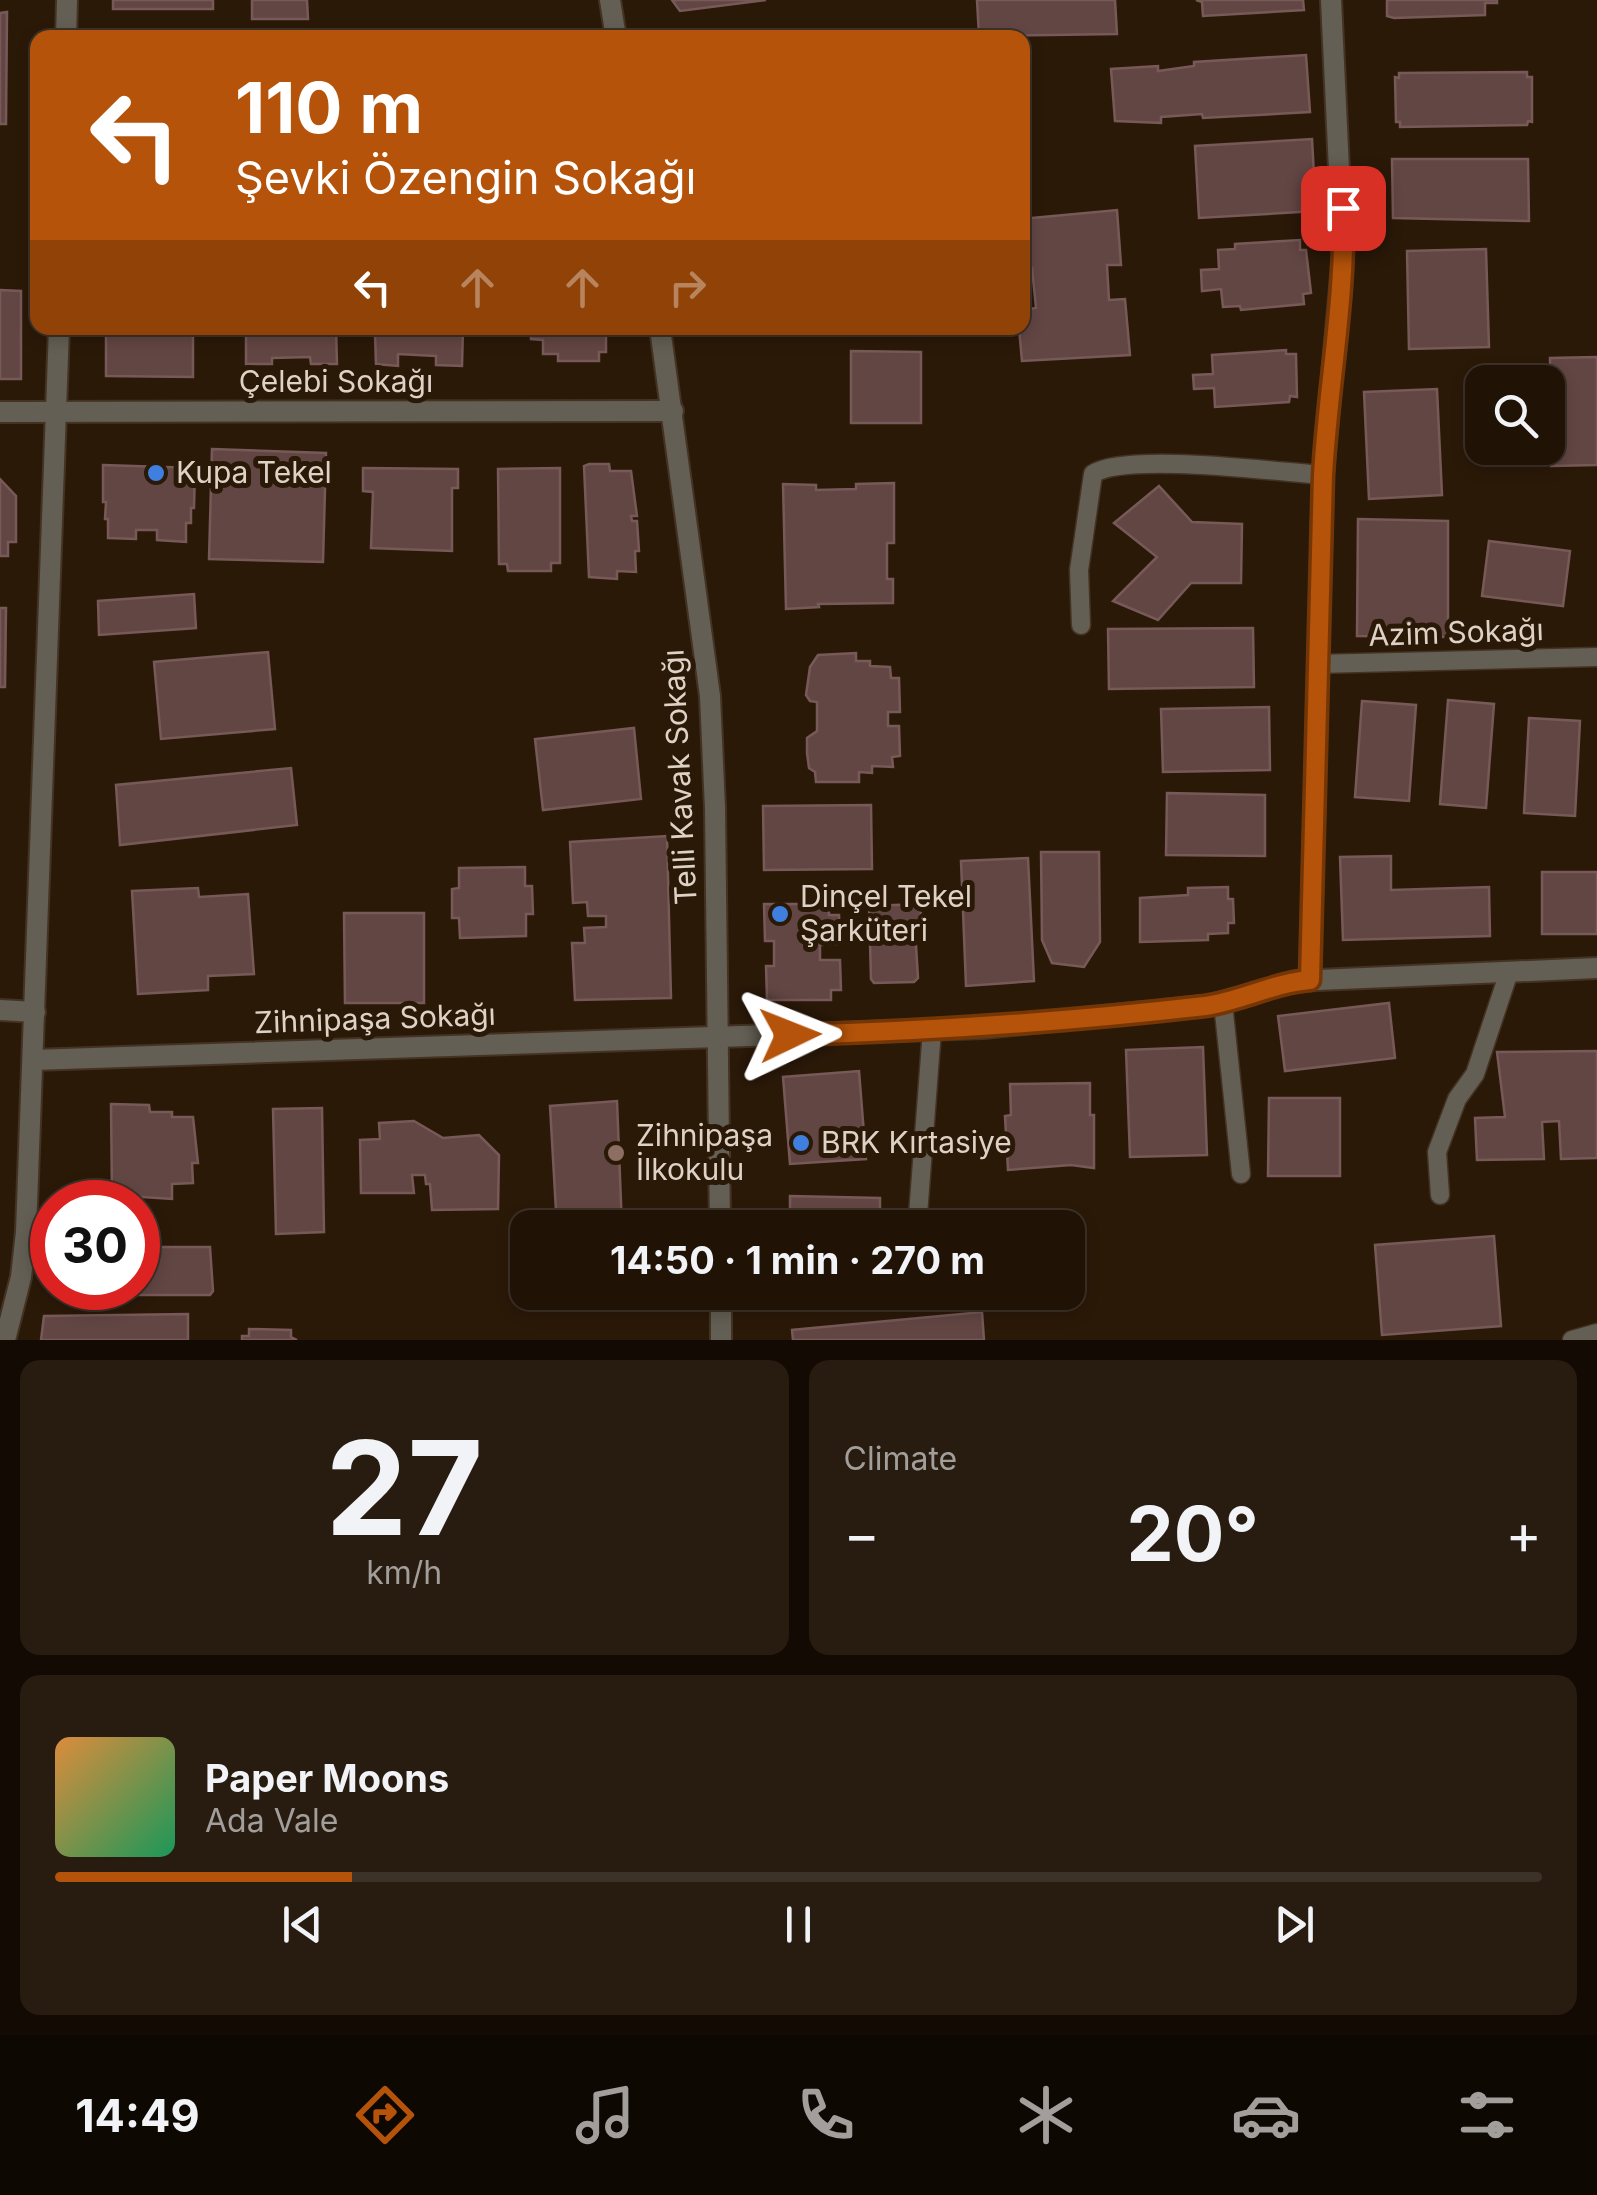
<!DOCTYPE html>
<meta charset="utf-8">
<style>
body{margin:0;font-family:Inter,sans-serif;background:#281c10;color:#f1f3f6;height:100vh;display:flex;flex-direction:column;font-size:38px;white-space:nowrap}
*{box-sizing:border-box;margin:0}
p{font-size:32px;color:#a29e9b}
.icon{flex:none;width:55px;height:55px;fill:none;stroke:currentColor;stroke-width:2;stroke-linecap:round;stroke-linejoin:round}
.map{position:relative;height:1340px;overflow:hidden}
.side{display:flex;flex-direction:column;gap:20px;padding:20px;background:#120a03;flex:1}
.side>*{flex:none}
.hud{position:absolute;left:30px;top:30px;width:1000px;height:305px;border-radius:20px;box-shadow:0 5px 15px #0003,0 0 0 2px #3d3228;background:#b45309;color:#fff;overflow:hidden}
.fabs{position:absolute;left:1465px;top:365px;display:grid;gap:20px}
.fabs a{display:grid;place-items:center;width:100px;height:100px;border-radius:20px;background:#201306;box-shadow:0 5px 15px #0003,0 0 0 2px #3d3228;font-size:50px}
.speed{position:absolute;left:30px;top:1180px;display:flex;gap:20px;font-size:50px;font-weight:700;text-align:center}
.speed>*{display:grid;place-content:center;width:130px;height:130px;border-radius:50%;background:#201306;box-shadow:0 5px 15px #0003,0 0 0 2px #3d3228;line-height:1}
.speed .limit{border:15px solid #d22;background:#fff;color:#111}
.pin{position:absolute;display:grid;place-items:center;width:85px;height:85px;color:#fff;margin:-42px;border-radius:20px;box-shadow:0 5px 15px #0006}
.me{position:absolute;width:110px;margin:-55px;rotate:88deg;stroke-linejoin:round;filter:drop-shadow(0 0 8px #0008)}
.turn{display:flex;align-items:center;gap:35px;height:210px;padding:0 40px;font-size:45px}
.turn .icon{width:130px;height:130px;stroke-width:2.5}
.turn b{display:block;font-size:70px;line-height:85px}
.lanes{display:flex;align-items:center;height:95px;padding:0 40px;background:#0003;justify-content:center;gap:50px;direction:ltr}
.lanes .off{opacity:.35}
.big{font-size:75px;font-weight:700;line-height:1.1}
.side .widget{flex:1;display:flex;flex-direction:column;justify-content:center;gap:15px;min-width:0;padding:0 35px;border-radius:20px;background:#281c10}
.side .dial{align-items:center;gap:0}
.dial b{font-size:130px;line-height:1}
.song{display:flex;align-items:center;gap:30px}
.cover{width:120px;height:120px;border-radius:15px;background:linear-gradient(135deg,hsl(30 70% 55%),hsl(150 70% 35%))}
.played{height:10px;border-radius:5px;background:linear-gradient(90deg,#b45309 20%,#3d3228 20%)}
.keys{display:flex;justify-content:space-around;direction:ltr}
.heat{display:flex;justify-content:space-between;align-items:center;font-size:55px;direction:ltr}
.side .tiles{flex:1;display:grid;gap:20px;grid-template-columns:1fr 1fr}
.widget:last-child{grid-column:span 2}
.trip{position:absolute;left:510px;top:1210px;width:575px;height:100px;border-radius:20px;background:#201306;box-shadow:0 5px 15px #0003,0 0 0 2px #3d3228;font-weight:700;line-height:100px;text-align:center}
.dock{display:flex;height:160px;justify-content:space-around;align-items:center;background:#0d0802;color:#a29e9b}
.dock .icon{width:70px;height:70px}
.dock .selected{color:#b45309}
.dock b{font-size:45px;color:#f1f3f6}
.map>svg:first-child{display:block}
.building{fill:#624644;stroke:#775958;stroke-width:2.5}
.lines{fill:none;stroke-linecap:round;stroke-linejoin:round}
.lane-casing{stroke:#443323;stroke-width:21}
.street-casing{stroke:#443323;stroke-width:24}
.lane{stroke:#645f54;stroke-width:18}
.street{stroke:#645f54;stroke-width:20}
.route-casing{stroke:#753606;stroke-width:25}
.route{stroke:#b45309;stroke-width:18}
.shop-dot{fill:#3f7fe0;stroke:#2b1908;stroke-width:4}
.education-dot{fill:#8d6e63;stroke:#2b1908;stroke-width:4}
.labels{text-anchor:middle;stroke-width:10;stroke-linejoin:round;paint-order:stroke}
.street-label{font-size:30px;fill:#ded2c7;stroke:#2b1908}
.poi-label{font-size:30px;fill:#ded2c7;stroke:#2b1908;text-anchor:start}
</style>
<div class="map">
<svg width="1597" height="1340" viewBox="0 0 1597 1340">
<rect width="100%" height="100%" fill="#2b1908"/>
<!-- building -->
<g class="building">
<rect x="113" y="0" width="100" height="9"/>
<path d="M 252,0 L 307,0 L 308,19 L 252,19 Z"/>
<path d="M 672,0 L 766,0 L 680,11 Z"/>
<path d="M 977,0 L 1115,0 L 1117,34 L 979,36 Z"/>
<path d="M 1196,0 L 1303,0 L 1304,10 L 1203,16 L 1202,2 Z"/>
<path d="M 1387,0 L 1497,0 L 1497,3 L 1485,3 L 1485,15 L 1394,18 L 1387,16 Z"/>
<path d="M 7,12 L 6,124 L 0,124 L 0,13 Z"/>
<path d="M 1306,55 L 1310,112 L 1203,118 L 1202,114 L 1161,117 L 1161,123 L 1115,121 L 1111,69 L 1158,66 L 1158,71 L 1194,66 L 1194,62 Z"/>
<path d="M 1527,72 L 1527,77 L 1532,77 L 1532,122 L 1528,121 L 1527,125 L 1400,127 L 1400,122 L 1396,122 L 1395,77 L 1399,78 L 1399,73 Z"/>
<path d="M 1312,139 L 1316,211 L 1199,218 L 1195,146 Z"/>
<path d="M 1392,159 L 1528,159 L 1529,221 L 1393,218 Z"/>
<path d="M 1117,210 L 1121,265 L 1107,265 L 1109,300 L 1125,299 L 1130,355 L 1022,361 L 1019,328 L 1022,328 L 1022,310 L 1036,308 L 1032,268 L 1022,269 L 1022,219 Z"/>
<path d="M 1300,240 L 1300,250 L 1306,250 L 1311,293 L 1303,294 L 1304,304 L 1241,310 L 1240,306 L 1223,307 L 1221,289 L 1202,291 L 1201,270 L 1219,269 L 1218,250 L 1235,249 L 1235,244 Z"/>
<path d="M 1486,249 L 1489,347 L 1409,349 L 1407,251 Z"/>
<path d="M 0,290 L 21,291 L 21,379 L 0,379 Z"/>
<path d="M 106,328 L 193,328 L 193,377 L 106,376 Z"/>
<path d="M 248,328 L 336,328 L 337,364 L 311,364 L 310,357 L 272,358 L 272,364 L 246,364 L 246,329 Z"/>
<path d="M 383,328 L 463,329 L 462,366 L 436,365 L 436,356 L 398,354 L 398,366 L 376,364 L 375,334 L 383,334 Z"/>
<path d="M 531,328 L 599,328 L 599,333 L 606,333 L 606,352 L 599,352 L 599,361 L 558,361 L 558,354 L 543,354 L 543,340 L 531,339 Z"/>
<path d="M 1286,350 L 1286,354 L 1296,354 L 1297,397 L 1290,396 L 1289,402 L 1215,407 L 1214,388 L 1194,389 L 1193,375 L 1213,374 L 1212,355 Z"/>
<path d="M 851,351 L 921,352 L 921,423 L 851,423 Z"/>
<path d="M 1597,357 L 1597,465 L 1551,466 L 1550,358 Z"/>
<path d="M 1437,389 L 1442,495 L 1369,499 L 1364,392 Z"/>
<path d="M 212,449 L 326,453 L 323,562 L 209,559 Z"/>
<path d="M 589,464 L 609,464 L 610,471 L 631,471 L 637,516 L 631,516 L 632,521 L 637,521 L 639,551 L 635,551 L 636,572 L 617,571 L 617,579 L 589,577 L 584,466 Z"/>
<path d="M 103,465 L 195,468 L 194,508 L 191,508 L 191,523 L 186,523 L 186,542 L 157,540 L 157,530 L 136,530 L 136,539 L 108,538 L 108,519 L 105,519 L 106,502 L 103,502 Z"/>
<path d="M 363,468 L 458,469 L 458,488 L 452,488 L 452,551 L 371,548 L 373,492 L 363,491 Z"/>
<path d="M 560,468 L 560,563 L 551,563 L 551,571 L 508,571 L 507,564 L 499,564 L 498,469 Z"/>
<path d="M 0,479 L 16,496 L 16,542 L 8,542 L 8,556 L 0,556 Z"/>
<path d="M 894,483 L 894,543 L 887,543 L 887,579 L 893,579 L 893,603 L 818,604 L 819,607 L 786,609 L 783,484 L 816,485 L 816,490 L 856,489 L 856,484 Z"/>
<path d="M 1159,486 L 1192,522 L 1242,524 L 1241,583 L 1191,583 L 1158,620 L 1113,601 L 1157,557 L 1114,523 Z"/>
<path d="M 1358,519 L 1448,521 L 1448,637 L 1357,636 Z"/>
<path d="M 1489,541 L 1570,551 L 1563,606 L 1482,596 Z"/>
<path d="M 194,594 L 196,628 L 99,635 L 98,601 Z"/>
<path d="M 0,608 L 6,608 L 5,687 L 0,687 Z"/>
<path d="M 1253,628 L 1254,687 L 1109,689 L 1108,629 Z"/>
<path d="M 268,652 L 275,729 L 161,739 L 154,662 Z"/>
<path d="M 856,653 L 856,661 L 870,661 L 870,666 L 890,667 L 891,678 L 899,678 L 900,712 L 888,712 L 888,726 L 899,726 L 900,756 L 892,757 L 893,767 L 872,766 L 872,773 L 859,772 L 859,782 L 816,782 L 815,772 L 809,768 L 807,753 L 807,738 L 817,731 L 817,702 L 810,701 L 806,695 L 810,667 L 818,655 Z"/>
<path d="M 1448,700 L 1494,704 L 1486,808 L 1440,804 Z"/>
<path d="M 1362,701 L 1416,705 L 1409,801 L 1355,797 Z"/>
<path d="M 1269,707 L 1270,770 L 1163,772 L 1161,709 Z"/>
<path d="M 1529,718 L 1580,721 L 1575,816 L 1524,813 Z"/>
<path d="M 634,728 L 641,799 L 543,810 L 535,739 Z"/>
<path d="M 291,768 L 297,825 L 120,845 L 116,785 Z"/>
<path d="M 1167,793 L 1265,795 L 1265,856 L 1166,855 Z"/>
<path d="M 871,805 L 872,869 L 764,870 L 763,806 Z"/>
<path d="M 667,836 L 671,998 L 575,1000 L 572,943 L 585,943 L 584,928 L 606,927 L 606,916 L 588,916 L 587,902 L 573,903 L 570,842 Z"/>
<path d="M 1041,852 L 1099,852 L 1100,942 L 1084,967 L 1052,963 L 1042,940 Z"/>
<path d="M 1391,856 L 1391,890 L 1489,887 L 1490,936 L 1343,940 L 1340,857 Z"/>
<path d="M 1028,858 L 1034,981 L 966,986 L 961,861 Z"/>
<path d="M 525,867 L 525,886 L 532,886 L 533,914 L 526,914 L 526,936 L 460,938 L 459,918 L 452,918 L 452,889 L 459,888 L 459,868 Z"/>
<rect x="1542" y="872" width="55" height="62"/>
<path d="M 1228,887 L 1228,899 L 1233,899 L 1234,923 L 1228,923 L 1228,933 L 1208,934 L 1208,940 L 1140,942 L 1140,898 L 1188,895 L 1188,888 Z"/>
<path d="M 198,888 L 199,897 L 248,894 L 254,974 L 208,976 L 208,990 L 138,994 L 132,891 Z"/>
<path d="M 764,904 L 829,904 L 829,915 L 839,915 L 840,944 L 820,945 L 820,960 L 840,960 L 841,990 L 831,990 L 831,1000 L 767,1000 L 766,966 L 774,966 L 774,941 L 765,941 Z"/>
<path d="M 920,904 L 922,929 L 915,929 L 918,978 L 914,982 L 874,983 L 871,979 L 869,906 Z"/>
<path d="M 344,913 L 424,913 L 424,1003 L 345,1003 Z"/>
<path d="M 1389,1003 L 1395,1058 L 1285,1071 L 1278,1016 Z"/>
<path d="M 1203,1047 L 1207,1155 L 1130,1157 L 1126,1050 Z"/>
<path d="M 1597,1051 L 1597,1158 L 1561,1159 L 1559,1121 L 1542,1122 L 1544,1159 L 1477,1160 L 1475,1118 L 1505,1117 L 1497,1052 Z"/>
<path d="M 859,1071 L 866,1159 L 790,1164 L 783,1077 Z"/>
<path d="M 1090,1083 L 1090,1115 L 1094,1115 L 1094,1168 L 1071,1165 L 1008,1170 L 1005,1116 L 1011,1115 L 1010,1084 Z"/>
<path d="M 1269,1098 L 1340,1098 L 1340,1176 L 1268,1176 Z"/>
<path d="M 617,1101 L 622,1228 L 557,1228 L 550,1106 Z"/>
<path d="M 111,1104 L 149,1105 L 150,1112 L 172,1112 L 172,1117 L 193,1117 L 198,1163 L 192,1163 L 193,1183 L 172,1184 L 172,1199 L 112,1195 Z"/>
<path d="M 322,1108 L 324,1232 L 276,1234 L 273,1109 Z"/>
<path d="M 414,1121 L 443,1138 L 479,1135 L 499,1155 L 498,1209 L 432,1210 L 430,1184 L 426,1184 L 425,1175 L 412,1175 L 414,1193 L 361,1193 L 360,1140 L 380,1139 L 379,1123 Z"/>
<path d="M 790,1196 L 880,1198 L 880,1228 L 790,1228 Z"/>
<path d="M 1494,1236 L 1501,1326 L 1382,1335 L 1375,1245 Z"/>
<path d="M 138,1247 L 210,1247 L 213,1291 L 210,1295 L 87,1295 L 87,1288 L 84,1288 L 138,1288 Z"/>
<path d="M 982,1312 L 984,1340 L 793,1340 L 792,1330 Z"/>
<path d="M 188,1314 L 188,1340 L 41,1340 L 44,1316 Z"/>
<path d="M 249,1329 L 291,1330 L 291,1337 L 297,1340 L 242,1340 L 242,1336 L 249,1336 Z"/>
</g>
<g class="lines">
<defs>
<g id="lane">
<path d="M 1081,625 L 1079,570 L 1093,474 C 1125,452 1278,472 1323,475"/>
<path d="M 1317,664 L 1597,657"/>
<path d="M 1223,1003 L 1241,1174"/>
<path d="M 1440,1195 L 1437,1152 L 1457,1099 L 1475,1074 L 1509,972"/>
<path d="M 917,1228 L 932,1030"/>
<path d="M 1572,1340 L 1597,1333"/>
</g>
<g id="street">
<path d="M 610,0 L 616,38"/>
<path d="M 66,38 L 67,0"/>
<path d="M 660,328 L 710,696 L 715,808 L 720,1228"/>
<path d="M 0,412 L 673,411"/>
<path d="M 1310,980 L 1323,475 L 1343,254 L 1331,0"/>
<path d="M 0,1010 L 35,1012"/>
<path d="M 33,1060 L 983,1028 L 1212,1005 L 1295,981 L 1597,968"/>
<path d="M 721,1292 L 721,1340"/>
<path d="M 5,1340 L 21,1277 L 26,1232 L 59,328"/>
</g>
</defs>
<!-- lane casing -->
<use href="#lane" class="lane-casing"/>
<!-- street casing -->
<use href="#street" class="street-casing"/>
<!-- lane -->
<use href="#lane" class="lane"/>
<!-- street -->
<use href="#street" class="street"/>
</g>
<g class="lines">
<defs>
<path id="route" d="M 790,1035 C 929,1031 1067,1022 1205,1006 C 1241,1001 1273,983 1310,980 L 1323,475 C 1328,386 1346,297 1343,208"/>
</defs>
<!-- route casing -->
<use href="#route" class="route-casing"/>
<!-- route -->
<use href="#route" class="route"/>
</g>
<!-- markers -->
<g class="shop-dot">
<circle cx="156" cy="473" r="10"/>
<circle cx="780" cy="914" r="10"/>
<circle cx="801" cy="1143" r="10"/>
</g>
<circle class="education-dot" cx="616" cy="1153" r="10"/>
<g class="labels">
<!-- street labels -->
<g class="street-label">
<text x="336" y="392">Çelebi Sokağı</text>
<text transform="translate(1456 633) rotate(-2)" y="10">Azim Sokağı</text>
<text transform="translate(680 777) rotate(-93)" y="10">Telli Kavak Sokağı</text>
<text transform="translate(375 1019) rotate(-2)" y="10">Zihnipaşa Sokağı</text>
</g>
<!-- poi labels -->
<g class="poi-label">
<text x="176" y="483">Kupa Tekel</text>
<text x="800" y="907">Dinçel Tekel<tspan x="800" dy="34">Şarküteri</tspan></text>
<text x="636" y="1146">Zihnipaşa<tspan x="636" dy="34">İlkokulu</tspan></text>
<text x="821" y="1153">BRK Kırtasiye</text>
</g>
</g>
</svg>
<div class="fabs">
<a><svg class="icon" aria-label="search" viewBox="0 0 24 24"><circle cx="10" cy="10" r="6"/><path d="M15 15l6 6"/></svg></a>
</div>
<div class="speed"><div class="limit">30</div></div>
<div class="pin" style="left:1343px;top:208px;background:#d93025"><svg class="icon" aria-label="arrive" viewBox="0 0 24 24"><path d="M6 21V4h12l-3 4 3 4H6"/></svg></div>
<svg class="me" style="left:790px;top:1035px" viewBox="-20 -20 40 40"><path d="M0-17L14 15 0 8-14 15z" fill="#b45309" stroke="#fff" stroke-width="4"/></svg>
<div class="trip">14:50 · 1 min · 270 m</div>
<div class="hud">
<div class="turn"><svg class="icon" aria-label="left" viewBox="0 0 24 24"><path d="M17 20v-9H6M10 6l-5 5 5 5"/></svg><div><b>110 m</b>Şevki Özengin Sokağı</div></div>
<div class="lanes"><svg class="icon" aria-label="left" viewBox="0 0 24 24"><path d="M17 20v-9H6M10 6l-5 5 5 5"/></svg><svg class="icon off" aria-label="ahead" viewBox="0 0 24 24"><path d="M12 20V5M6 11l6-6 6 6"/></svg><svg class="icon off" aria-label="ahead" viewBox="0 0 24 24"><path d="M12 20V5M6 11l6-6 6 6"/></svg><svg class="icon off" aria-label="right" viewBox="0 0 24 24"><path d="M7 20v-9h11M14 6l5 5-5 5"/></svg></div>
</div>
</div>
<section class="side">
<div class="tiles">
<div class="widget dial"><b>27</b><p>km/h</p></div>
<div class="widget"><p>Climate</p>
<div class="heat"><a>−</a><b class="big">20°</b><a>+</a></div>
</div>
<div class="widget">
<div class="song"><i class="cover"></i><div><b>Paper Moons</b><p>Ada Vale</p></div></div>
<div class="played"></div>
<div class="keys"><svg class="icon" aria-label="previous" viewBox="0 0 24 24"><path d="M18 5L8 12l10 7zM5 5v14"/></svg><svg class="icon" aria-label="pause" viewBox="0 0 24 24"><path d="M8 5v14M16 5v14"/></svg><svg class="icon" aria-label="next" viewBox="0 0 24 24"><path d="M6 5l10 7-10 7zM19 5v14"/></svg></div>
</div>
</div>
</section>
<nav class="dock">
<b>14:49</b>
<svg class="icon selected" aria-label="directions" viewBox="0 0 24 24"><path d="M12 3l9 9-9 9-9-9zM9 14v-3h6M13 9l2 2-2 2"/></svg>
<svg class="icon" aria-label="music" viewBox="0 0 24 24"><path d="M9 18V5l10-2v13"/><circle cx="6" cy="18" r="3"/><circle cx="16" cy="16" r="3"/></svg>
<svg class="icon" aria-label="phone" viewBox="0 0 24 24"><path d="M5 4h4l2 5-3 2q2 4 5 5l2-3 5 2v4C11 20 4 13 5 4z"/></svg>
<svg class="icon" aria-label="climate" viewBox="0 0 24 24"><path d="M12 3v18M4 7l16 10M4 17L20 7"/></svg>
<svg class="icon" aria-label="car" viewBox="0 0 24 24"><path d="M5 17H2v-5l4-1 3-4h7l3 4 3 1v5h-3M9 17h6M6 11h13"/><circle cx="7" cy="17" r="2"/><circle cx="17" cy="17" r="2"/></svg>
<svg class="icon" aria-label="filters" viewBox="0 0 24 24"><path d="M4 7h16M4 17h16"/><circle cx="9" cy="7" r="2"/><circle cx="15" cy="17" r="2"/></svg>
</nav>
